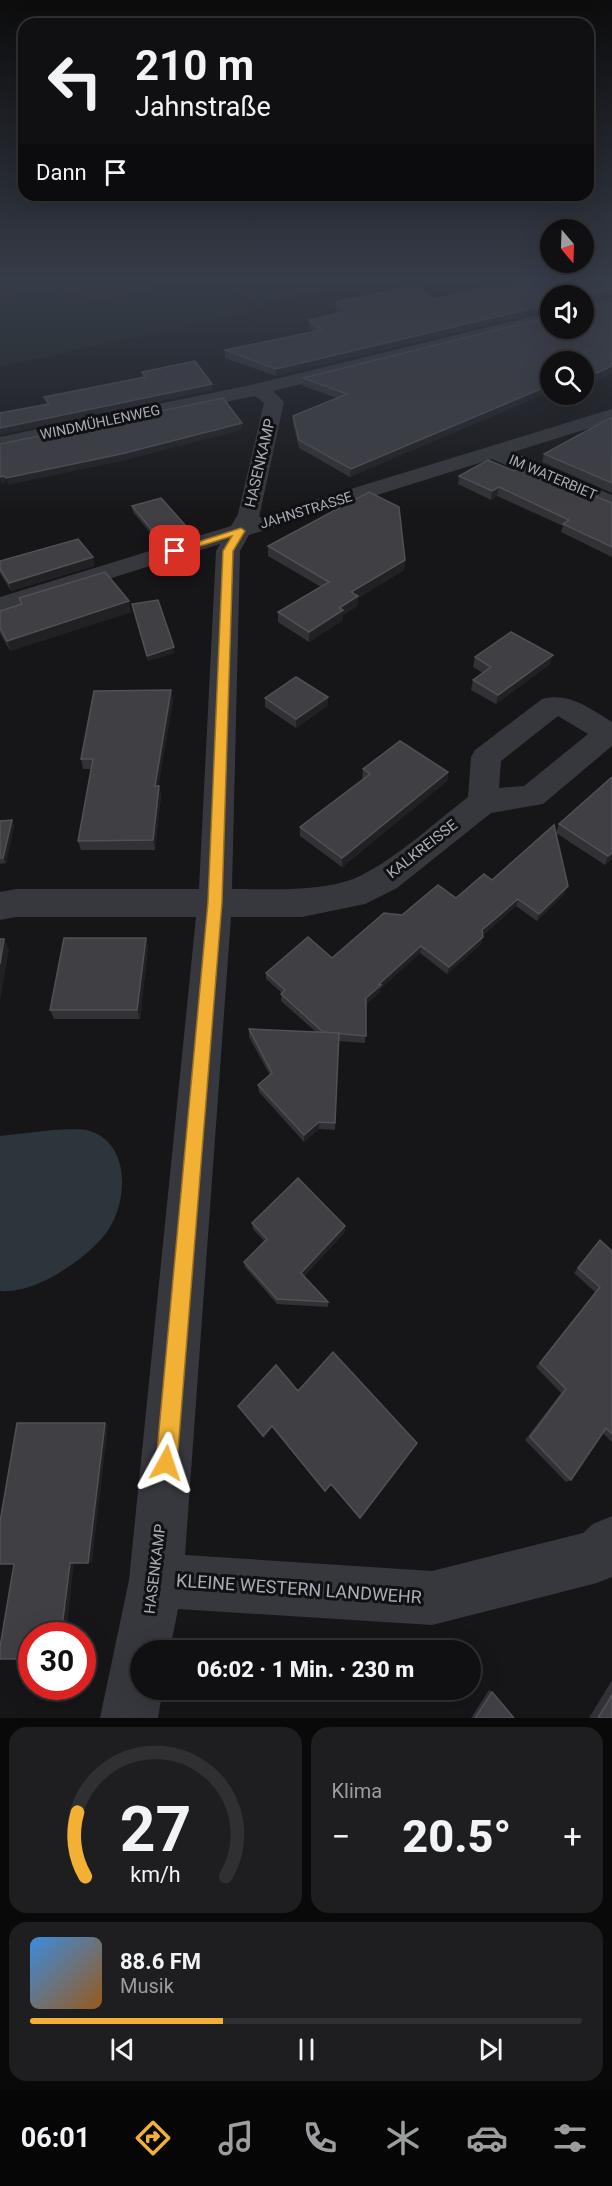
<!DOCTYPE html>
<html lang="de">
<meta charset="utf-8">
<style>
body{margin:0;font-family:Roboto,sans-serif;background:#1e1e20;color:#f1f3f6;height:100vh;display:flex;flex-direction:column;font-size:22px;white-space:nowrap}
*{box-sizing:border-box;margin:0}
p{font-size:20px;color:#9c9d9f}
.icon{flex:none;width:33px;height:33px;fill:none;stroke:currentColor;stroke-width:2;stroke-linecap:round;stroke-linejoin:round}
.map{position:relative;height:1718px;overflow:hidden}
.sheet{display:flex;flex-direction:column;gap:9px;padding:9px;background:#09090a;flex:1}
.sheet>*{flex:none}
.top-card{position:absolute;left:18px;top:18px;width:576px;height:183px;border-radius:18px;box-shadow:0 6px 24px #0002,0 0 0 2px #303032;background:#101012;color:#f1f3f6;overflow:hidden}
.needle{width:39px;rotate:161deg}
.fabs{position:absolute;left:540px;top:219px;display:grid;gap:12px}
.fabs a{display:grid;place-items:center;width:54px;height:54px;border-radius:50%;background:#101012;box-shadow:0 6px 24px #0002,0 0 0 2px #303032;font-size:30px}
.speed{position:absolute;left:18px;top:1622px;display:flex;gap:12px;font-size:30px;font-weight:700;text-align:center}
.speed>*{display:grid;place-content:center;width:78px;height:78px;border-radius:50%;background:#101012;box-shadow:0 6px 24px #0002,0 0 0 2px #303032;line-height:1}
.speed .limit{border:9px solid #d22;background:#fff;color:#111}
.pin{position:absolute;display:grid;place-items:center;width:51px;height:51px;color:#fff;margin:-26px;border-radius:12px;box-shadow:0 3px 9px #0006}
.me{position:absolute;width:66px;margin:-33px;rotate:5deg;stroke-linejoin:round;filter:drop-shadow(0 0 4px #0008)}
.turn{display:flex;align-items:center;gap:21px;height:126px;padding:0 18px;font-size:27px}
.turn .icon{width:78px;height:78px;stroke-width:2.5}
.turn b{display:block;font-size:42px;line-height:51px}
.then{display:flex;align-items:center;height:57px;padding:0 18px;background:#0003;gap:12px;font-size:22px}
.big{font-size:45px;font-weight:800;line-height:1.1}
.sheet .card{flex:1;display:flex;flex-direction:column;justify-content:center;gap:9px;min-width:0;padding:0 21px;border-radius:18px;background:#1e1e20}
.sheet .dial{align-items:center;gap:0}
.dial svg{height:156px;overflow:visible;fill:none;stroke:#303032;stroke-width:7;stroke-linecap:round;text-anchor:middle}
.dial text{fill:#f1f3f6;stroke:none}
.song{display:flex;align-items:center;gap:18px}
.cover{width:72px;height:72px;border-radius:9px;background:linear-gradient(135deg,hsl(210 70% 55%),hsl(30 70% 35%))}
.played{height:6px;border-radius:3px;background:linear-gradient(90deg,#f2b134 35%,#303032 35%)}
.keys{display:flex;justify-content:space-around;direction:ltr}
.heat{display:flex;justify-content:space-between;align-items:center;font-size:33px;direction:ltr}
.sheet .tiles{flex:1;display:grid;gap:9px;grid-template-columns:1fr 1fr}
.card:last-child{grid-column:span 2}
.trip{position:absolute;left:130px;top:1640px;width:351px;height:60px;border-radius:30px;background:#101012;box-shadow:0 6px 24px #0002,0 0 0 2px #303032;font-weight:800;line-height:60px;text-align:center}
.tab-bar{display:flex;height:96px;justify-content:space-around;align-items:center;background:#060607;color:#9c9d9f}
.tab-bar .icon{width:42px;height:42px}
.tab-bar .active{color:#f2b134}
.tab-bar b{font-size:27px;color:#f1f3f6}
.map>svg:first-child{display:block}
.built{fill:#222225}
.green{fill:#1c231d}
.water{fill:#2c353c}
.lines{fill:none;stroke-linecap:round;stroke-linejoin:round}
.minor{fill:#37383d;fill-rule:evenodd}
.wall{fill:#323236}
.shaded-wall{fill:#212124}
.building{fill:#3f3f44;stroke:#4f5156;stroke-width:1.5}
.route{fill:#f2b134;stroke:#9d7322;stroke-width:1.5}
.labels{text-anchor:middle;stroke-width:6;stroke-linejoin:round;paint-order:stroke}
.far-street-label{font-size:14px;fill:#a8adb8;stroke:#111113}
.street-label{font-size:15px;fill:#a8adb8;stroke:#111113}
.near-street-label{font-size:18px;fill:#a8adb8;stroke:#111113}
</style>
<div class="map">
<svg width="612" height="1718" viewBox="0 0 612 1718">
<rect width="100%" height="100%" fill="#161618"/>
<!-- built -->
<path class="built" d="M 0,277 L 184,277 L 134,295 L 89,301 L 62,288 L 0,299 Z"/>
<!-- green -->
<g class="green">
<path d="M 184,277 L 213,277 L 256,311 L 0,367 L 0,299 L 62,288 L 89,301 L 134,295 Z"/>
<path d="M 219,277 L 318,277 L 335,288 L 255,306 Z"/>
</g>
<!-- water -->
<path class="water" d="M 53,1130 C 64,1130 79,1128 90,1131 C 133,1145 128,1208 103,1237 C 81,1262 35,1294 0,1291 L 0,1136 Z"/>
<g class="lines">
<!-- minor -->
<g class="minor">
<path d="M 612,297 L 612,307 L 584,314 L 584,304 Z"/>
<path d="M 550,312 L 550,322 L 273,391 L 284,402 L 259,517 L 612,409 L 612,421 L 513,452 L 612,495 L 612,510 L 492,459 L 249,535 L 240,551 L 232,889 C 270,889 310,892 347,881 C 382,871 437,821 468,797 L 471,757 L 475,750 L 542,699 C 569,692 589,708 612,722 L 612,746 L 543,804 L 491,813 L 397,888 L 365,904 L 302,917 L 231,917 L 185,1555 L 432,1571 L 583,1533 L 593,1524 L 612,1516 L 612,1577 L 597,1583 L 432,1625 L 178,1609 L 170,1650 L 141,1650 L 141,1689 L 163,1689 L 158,1718 L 100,1718 L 129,1580 L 196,917 L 16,917 L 0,920 L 0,892 L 16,889 L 199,889 L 216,551 L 220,544 L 0,613 L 0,597 L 231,526 L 238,514 L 264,403 L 255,396 L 0,449 L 0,437 L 259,383 ZM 558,716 L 588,734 L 524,786 L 499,788 L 501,761 Z"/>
</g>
</g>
<!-- wall -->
<g class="wall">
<path d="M 612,277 L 612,295 L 584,296 L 276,376 L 225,358 L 225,350 L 314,332 L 309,328 L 309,320 L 341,313 L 335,309 L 336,302 L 434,299 L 507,287 Z"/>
<path d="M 612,303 L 612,373 L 584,386 L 584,362 L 350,477 L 299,448 L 293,424 L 293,416 L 337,398 L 303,386 L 303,378 Z"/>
<path d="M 612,417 L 612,493 L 542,462 L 544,454 Z"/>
<path d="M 514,471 L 612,503 L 612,557 L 561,532 L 563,526 L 497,496 L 491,500 L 458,484 L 459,476 Z"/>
<path d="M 132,506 L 186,526 L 187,531 L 157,541 L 133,512 Z"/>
<path d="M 268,546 L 405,560 L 404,570 L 358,598 L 357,606 L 343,615 L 343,620 L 309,642 L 278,622 L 278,612 L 321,587 L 268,556 Z"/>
<path d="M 93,557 L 94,566 L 11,591 L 0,573 L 0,561 Z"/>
<path d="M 19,598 L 131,612 L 10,651 L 0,633 L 0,611 L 21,605 Z"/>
<path d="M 132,604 L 174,653 L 148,661 Z"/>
<path d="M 475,657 L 550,664 L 496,704 L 471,690 L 473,680 L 483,673 L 473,667 Z"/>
<path d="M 171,690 L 173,700 L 158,786 L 159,786 L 161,795 L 155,850 L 81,850 L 78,841 L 91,769 L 83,769 L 81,759 Z"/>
<path d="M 328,697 L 327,706 L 296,728 L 265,707 L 265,698 Z"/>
<path d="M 363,769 L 448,772 L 447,781 L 342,867 L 300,836 L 300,827 L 363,779 L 362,778 Z"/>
<path d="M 12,820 L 14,826 L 6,863 L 0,864 L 0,821 Z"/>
<path d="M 559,824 L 612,858 L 605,865 L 556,833 L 565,893 L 537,921 L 516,906 L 483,935 L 481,944 L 447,974 L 420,953 L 380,989 L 380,992 L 366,1004 L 365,1043 L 338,1041 L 335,1130 L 319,1129 L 304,1142 L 259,1092 L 258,1085 L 270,1075 L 249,1037 L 249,1029 L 316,1032 L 281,1001 L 282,993 L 266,979 L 266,973 L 332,958 L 402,915 L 456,898 L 492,880 L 556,833 Z"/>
<path d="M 146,938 L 148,947 L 140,1019 L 54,1019 L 50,1010 Z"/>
<path d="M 252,1223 L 345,1232 L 304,1276 L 328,1302 L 328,1307 L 277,1304 L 245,1267 L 244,1262 L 264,1241 L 253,1229 Z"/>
<path d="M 600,1240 L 612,1251 L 612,1442 L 603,1433 L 571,1480 L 566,1482 L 525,1440 L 561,1393 L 536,1367 L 595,1292 L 574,1273 Z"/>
<path d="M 298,1391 L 417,1443 L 360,1519 L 331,1485 L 325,1492 L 272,1427 L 264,1438 L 238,1406 Z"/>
<path d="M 612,1680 L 612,1718 L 589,1718 Z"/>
<path d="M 489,1690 L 492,1692 L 514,1718 L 471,1718 Z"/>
</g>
<!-- shaded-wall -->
<g class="shaded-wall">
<path d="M 612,288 L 611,295 L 584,302 L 584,295 Z"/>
<path d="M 550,304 L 550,310 L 276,376 L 276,369 Z"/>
<path d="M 612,366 L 612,373 L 584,386 L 584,379 Z"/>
<path d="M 212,384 L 213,390 L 0,435 L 0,428 Z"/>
<path d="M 550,385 L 550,392 L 350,477 L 351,469 Z"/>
<path d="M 242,423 L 242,430 L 122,461 L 8,485 L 6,478 Z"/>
<path d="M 4,476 L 6,482 L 1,484 L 0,477 Z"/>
<path d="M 499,487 L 497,496 L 491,500 L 492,491 Z"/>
<path d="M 186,526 L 187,531 L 157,541 L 156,535 Z"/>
<path d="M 93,557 L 94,566 L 11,591 L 9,583 Z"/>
<path d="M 405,560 L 404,570 L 358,598 L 357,606 L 343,615 L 343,620 L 309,642 L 309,632 L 339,608 L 351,592 Z"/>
<path d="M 129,601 L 131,612 L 10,651 L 7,641 Z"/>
<path d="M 174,647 L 174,653 L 148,661 L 147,656 Z"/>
<path d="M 553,655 L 550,664 L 496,704 L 498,695 Z"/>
<path d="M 171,690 L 173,700 L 157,796 L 155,786 Z"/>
<path d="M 328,697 L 327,706 L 296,728 L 296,719 Z"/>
<path d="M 448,772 L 447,781 L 342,867 L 342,858 Z"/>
<path d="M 159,786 L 161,795 L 155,850 L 153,840 Z"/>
<path d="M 12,820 L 14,826 L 6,863 L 3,858 Z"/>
<path d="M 612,853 L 612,858 L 605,865 L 608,856 Z"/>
<path d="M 568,886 L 565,893 L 537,921 L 539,914 Z"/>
<path d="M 518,899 L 516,906 L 480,937 L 482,930 Z"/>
<path d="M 483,937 L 481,944 L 447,974 L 449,967 Z"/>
<path d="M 146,938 L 148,947 L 140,1019 L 137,1010 Z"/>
<path d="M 4,939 L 9,949 L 0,1001 L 0,964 Z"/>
<path d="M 421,946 L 420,953 L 380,989 L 380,992 L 366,1004 L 366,998 L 379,984 Z"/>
<path d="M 319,1122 L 319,1129 L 304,1142 L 304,1135 Z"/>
<path d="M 345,1226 L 345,1232 L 301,1278 L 301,1273 Z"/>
<path d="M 105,1423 L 108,1426 L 92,1563 L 88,1563 Z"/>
<path d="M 272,1426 L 272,1427 L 264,1438 L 263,1436 Z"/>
<path d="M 70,1563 L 74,1563 L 66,1635 L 61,1635 Z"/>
</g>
<!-- building -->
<g class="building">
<path d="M 557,277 L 612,277 L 612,288 L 584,295 L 584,302 L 584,296 L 550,296 L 550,304 L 276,369 L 225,350 L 322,330 L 309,320 L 348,311 L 336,302 L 414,286 L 434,299 L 492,287 L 507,287 Z"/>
<path d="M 612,303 L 612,366 L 584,379 L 584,362 L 550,362 L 550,385 L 351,469 L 299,440 L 293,416 L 347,394 L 303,378 L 550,317 L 550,328 L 584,328 L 584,307 L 586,309 Z"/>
<path d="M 195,361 L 212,384 L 0,428 L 0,413 L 49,404 L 44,397 L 145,377 L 142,372 Z"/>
<path d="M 223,398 L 242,423 L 121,454 L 6,478 L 4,476 L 0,477 L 0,444 Z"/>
<path d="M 612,417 L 612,483 L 544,454 Z"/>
<path d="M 488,460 L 514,471 L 523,466 L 612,503 L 612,547 L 563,524 L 569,520 L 499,487 L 492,491 L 459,476 Z"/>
<path d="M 369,492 L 399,507 L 405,560 L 351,592 L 358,596 L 339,608 L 343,610 L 309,632 L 278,612 L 329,582 L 268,546 Z"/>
<path d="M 161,498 L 186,526 L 156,535 L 132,506 Z"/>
<path d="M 78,539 L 93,557 L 9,583 L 0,569 L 0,561 Z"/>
<path d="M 105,572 L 129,601 L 7,641 L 0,628 L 0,611 L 22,604 L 19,598 Z"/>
<path d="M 158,600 L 174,647 L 147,656 L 132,604 Z"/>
<path d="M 511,632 L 553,655 L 498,695 L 473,680 L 491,667 L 475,657 Z"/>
<path d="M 296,677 L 328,697 L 296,719 L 265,698 Z"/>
<path d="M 171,690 L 155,786 L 159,786 L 153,840 L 78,841 L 93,759 L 81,759 L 94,691 Z"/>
<path d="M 400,741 L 448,772 L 342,858 L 300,827 L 370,774 L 363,769 Z"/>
<path d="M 612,777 L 612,853 L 608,856 L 559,824 Z"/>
<path d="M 12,820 L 3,858 L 0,858 L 0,821 Z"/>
<path d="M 554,825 L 568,886 L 539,914 L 518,899 L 482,930 L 483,937 L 449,967 L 421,946 L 379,984 L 381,985 L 366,998 L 366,1036 L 323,1032 L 281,994 L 285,990 L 266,973 L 308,937 L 332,958 L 384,913 L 402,915 L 438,885 L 456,898 L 484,874 L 492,880 Z"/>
<path d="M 64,938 L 146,938 L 137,1010 L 50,1010 Z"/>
<path d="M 0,939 L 4,939 L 0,964 Z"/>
<path d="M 249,1029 L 339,1033 L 335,1123 L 319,1122 L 304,1135 L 258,1085 L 272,1073 Z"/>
<path d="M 298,1178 L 345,1226 L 301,1273 L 328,1302 L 277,1299 L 244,1262 L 267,1239 L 252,1223 Z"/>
<path d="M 600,1240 L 612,1251 L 612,1434 L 606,1428 L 571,1480 L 530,1437 L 566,1389 L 540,1363 L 600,1287 L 578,1268 Z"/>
<path d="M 333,1352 L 417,1443 L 360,1518 L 331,1484 L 325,1491 L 272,1426 L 263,1436 L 238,1406 L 276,1365 L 298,1391 Z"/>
<path d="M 17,1423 L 105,1423 L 88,1563 L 70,1563 L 61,1635 L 32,1635 L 32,1659 L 0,1659 L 0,1647 L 14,1564 L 0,1564 L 0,1522 Z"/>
<path d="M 492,1692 L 514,1718 L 475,1718 Z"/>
<path d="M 612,1695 L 612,1718 L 598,1718 Z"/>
</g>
<!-- sky -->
<linearGradient id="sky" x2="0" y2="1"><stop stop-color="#0c0c0d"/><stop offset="0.54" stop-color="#363c48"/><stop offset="1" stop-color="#363c48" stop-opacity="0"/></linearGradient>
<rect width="612" height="517" fill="url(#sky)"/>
<!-- route -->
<path class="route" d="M 241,528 L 245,531 L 233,551 L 222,902 L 177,1463 L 173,1471 L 166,1474 L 159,1471 L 156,1463 L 208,902 L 223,551 L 232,536 L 175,554 L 170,551 Z"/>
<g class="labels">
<!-- far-street labels -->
<g class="far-street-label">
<text transform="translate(100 422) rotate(-12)" y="5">WINDMÜHLENWEG</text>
<text transform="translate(553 477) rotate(23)" y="5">IM WATERBIET</text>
<text transform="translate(306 510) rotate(-17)" y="5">JAHNSTRASSE</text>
</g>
<!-- street labels -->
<g class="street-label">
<text transform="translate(260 463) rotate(-77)" y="5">HASENKAMP</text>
<text transform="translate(422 849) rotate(-38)" y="5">KALKREISSE</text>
<text transform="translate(155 1569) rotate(-83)" y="5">HASENKAMP</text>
</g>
<!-- near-street labels -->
<g class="near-street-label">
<text transform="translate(299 1589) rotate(4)" y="6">KLEINE WESTERN LANDWEHR</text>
</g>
</g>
</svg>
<div class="fabs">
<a><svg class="needle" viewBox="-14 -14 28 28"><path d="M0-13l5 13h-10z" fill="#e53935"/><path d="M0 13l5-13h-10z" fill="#9c9d9f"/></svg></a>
<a><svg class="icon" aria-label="sound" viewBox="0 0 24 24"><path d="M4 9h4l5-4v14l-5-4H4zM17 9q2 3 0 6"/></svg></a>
<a><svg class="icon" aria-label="search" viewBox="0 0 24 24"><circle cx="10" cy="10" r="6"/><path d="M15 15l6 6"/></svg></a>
</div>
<div class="speed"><div class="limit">30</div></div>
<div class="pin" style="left:175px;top:551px;background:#d93025"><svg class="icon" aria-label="arrive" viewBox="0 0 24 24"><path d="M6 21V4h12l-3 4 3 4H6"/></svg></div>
<svg class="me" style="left:166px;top:1463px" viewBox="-20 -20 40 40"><path d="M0-17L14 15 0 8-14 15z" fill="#f2b134" stroke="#fff" stroke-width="4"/></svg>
<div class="trip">06:02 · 1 Min. · 230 m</div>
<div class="top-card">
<div class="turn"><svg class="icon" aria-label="left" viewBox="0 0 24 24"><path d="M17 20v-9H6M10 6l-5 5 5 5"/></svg><div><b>210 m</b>Jahnstraße</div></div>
<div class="then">Dann<svg class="icon" aria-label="arrive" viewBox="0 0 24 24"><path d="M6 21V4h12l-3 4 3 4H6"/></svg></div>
</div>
</div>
<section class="sheet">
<div class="tiles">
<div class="card dial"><svg viewBox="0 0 100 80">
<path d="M14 69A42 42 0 1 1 86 69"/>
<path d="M14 69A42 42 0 0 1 10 36" stroke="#f2b134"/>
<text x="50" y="56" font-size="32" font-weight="700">27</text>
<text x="50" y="72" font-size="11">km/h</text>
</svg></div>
<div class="card"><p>Klima</p>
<div class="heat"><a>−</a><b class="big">20.5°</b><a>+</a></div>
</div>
<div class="card">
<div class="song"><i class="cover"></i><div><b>88.6 FM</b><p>Musik</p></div></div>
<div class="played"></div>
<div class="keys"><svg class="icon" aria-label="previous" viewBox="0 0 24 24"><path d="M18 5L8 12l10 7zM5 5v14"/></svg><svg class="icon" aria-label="pause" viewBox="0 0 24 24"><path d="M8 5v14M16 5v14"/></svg><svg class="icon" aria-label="next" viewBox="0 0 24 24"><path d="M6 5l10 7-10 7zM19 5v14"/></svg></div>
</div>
</div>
</section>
<nav class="tab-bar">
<b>06:01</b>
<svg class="icon active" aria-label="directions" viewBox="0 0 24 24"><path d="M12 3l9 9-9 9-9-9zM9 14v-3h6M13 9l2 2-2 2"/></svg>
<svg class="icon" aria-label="music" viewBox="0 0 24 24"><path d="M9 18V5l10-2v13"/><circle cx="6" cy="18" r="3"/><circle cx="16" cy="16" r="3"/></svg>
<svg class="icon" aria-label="phone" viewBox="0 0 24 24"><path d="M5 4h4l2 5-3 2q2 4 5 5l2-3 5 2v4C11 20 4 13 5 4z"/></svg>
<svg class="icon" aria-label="climate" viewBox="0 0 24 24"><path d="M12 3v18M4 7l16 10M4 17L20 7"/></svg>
<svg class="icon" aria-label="car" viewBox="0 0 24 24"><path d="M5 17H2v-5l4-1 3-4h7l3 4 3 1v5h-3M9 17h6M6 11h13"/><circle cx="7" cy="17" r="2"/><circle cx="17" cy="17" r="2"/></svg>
<svg class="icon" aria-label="filters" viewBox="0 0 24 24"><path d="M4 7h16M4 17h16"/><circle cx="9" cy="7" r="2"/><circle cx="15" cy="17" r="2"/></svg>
</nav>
